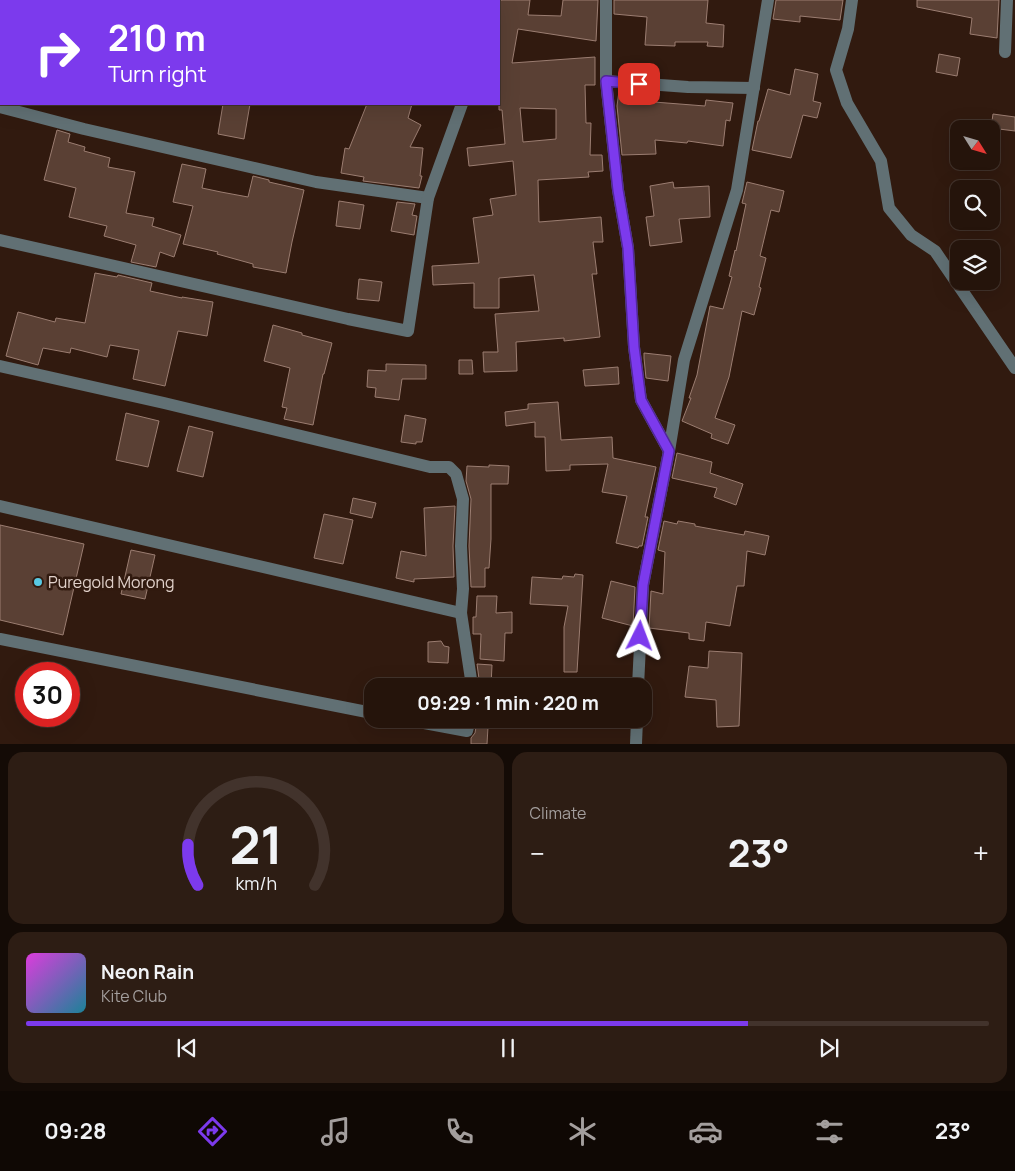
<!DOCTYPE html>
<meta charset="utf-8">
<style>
body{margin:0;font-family:Manrope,sans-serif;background:#2d1d14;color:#f1f3f6;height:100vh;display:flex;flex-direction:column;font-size:19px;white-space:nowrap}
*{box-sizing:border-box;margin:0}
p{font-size:16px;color:#a39e9d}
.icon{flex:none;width:28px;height:28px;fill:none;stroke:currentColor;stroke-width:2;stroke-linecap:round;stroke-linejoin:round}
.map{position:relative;height:744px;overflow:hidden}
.side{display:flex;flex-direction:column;gap:8px;padding:8px;background:#140b06;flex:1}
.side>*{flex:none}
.banner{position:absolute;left:0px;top:0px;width:500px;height:105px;box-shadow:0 5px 20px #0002,0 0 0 1px #42332c;background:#7c3aed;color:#fff;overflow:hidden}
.needle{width:32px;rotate:127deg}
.buttons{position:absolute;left:950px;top:120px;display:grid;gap:10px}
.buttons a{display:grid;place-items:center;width:50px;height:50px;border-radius:10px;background:#25140b;box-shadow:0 5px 20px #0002,0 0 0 1px #42332c;font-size:25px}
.speed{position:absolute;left:15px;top:662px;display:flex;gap:10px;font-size:25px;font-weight:700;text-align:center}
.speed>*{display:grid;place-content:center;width:65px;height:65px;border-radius:50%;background:#25140b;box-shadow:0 5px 20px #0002,0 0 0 1px #42332c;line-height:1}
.speed .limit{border:8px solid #d22;background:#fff;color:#111}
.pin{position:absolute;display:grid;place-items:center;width:42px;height:42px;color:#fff;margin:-21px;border-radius:10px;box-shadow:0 2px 8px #0006}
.me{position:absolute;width:55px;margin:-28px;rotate:3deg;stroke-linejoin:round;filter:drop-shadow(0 0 4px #0008)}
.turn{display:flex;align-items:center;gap:18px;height:105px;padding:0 25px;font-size:22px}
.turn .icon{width:65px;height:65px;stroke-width:2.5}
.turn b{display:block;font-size:35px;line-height:42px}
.big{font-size:38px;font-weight:700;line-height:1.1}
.side .widget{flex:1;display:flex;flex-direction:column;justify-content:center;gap:8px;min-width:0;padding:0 18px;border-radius:15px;background:#2d1d14}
.side .dial{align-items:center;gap:0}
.dial svg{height:130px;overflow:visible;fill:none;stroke:#42332c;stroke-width:7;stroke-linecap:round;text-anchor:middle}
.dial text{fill:#f1f3f6;stroke:none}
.song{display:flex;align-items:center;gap:15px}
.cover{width:60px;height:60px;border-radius:8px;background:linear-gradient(135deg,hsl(300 70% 55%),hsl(190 70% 35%))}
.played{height:5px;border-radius:2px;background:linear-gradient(90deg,#7c3aed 75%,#42332c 75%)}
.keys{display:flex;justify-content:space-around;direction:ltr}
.heat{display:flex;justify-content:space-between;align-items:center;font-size:28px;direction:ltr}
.side .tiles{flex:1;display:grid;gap:8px;grid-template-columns:1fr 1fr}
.widget:last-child{grid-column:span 2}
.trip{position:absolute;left:364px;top:678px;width:288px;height:50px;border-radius:15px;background:#25140b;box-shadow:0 5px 20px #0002,0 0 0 1px #42332c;font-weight:700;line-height:50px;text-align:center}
.tabs{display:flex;height:80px;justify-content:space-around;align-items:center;background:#0f0804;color:#a39e9d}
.tabs .icon{width:35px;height:35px}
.tabs .current{color:#7c3aed}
.tabs b{font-size:22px;color:#f1f3f6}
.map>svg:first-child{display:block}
.building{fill:#5a4034;stroke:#9b7d71;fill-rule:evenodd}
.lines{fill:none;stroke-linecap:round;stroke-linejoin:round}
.minor{stroke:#617074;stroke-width:12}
.route-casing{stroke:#51269a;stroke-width:12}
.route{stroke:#7c3aed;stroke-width:9}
.poi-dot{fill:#58c9e3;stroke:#311a0f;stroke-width:2}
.labels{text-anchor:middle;stroke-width:5;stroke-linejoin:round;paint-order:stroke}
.poi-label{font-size:16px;fill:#e0d0c9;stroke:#311a0f;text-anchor:start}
</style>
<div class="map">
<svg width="1015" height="744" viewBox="0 0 1015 744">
<rect width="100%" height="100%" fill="#311a0f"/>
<!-- building -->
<g class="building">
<path d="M 501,0 L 530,0 L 528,15 L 561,16 L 563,0 L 598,0 L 596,41 L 518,29 L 512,63 L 595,57 L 595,85 L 585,85 L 586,123 L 591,123 L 590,155 L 602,155 L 603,171 L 588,172 L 589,177 L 538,180 L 539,222 L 601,217 L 603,242 L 593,242 L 597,274 L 592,274 L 600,337 L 564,341 L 564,338 L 516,342 L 517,371 L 484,372 L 483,352 L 498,352 L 495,314 L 539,311 L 534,275 L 499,278 L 499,308 L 474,308 L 474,283 L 433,285 L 432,266 L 479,263 L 473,218 L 493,215 L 490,199 L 516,195 L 513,161 L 469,166 L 467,148 L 505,144 L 502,110 L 499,110 L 499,6 ZM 520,108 L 556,109 L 556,139 L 523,142 Z"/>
<path d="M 614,0 L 708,0 L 706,23 L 724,25 L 723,47 L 707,46 L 708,42 L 675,42 L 675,46 L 645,45 L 647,17 L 614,14 Z"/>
<path d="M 776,0 L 843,0 L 840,20 L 800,16 L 800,22 L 773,19 Z"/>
<path d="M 917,0 L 999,0 L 997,38 L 970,34 L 972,18 L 917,7 Z"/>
<path d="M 939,54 L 960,58 L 957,76 L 936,72 Z"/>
<path d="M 795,69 L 818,74 L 813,101 L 821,103 L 817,118 L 803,115 L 791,158 L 752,150 L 758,121 L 759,121 L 768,89 L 790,95 Z"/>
<path d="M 619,91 L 655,95 L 654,102 L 705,106 L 706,100 L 733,103 L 730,121 L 726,120 L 723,146 L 688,141 L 687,143 L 655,140 L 656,154 L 622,155 L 617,106 Z"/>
<path d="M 223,104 L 250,104 L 244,139 L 218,134 Z"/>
<path d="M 367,104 L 412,104 L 408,118 L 421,125 L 410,147 L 423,148 L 420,176 L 422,176 L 419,188 L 363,181 L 364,177 L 341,173 L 345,148 L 349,149 Z"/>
<path d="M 993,114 L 1015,117 L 1015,131 L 991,128 Z"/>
<path d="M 57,130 L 70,134 L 68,142 L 85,147 L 84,151 L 110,158 L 108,167 L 135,172 L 126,213 L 154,218 L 152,226 L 181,235 L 174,257 L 160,252 L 156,267 L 131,262 L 136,245 L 104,236 L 107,226 L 69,217 L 76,188 L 44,180 Z"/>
<path d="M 182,164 L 206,169 L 202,188 L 221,192 L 248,197 L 253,176 L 269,180 L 269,182 L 304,190 L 292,242 L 286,273 L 253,267 L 253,264 L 217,254 L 218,252 L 183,244 L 193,206 L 173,202 Z"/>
<path d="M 673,182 L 674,188 L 709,186 L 710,217 L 679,219 L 682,242 L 650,246 L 646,217 L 654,216 L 650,186 Z"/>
<path d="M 747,182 L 784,191 L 779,212 L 771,210 L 760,256 L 766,258 L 759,287 L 761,288 L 754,315 L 742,311 L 729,377 L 715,418 L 735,425 L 728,444 L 711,438 L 712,434 L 682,421 L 691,398 L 689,398 L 697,375 L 710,306 L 723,309 L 732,277 L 729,276 L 735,250 L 736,251 L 746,204 L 742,203 Z"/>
<path d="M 339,201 L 364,205 L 360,229 L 336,226 Z"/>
<path d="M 397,202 L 415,204 L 412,215 L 417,216 L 414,235 L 391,231 Z"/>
<path d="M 95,273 L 117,277 L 118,275 L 152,283 L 150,291 L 182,298 L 182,297 L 213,302 L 207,336 L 178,331 L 165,386 L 133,379 L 139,350 L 110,345 L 107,357 L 71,348 L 70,353 L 43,348 L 38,365 L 6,356 L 18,312 L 55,322 L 56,318 L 85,323 Z"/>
<path d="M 359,279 L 382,282 L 379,301 L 357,299 Z"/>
<path d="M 273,325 L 302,333 L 302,335 L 332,343 L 324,374 L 323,374 L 313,425 L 284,419 L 287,408 L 282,407 L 290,368 L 264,361 Z"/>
<path d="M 644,353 L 671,356 L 668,381 L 646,378 L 644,358 Z"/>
<path d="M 459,360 L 472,360 L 473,374 L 459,374 Z"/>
<path d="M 386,364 L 426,365 L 426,379 L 402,379 L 399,400 L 375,397 L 376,388 L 367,387 L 368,370 L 386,371 Z"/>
<path d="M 618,367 L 619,384 L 585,386 L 583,370 Z"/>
<path d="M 558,402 L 561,440 L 612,437 L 613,458 L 656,467 L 645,517 L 648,517 L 642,546 L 639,546 L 638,548 L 616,543 L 627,496 L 602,492 L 608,464 L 570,465 L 570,470 L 546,471 L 545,437 L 535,437 L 535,422 L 506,426 L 505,412 L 528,409 L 528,404 Z"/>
<path d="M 126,413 L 159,421 L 148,467 L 116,460 Z"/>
<path d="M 405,415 L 426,419 L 422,442 L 416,442 L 416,444 L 401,442 Z"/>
<path d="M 189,426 L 213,432 L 203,477 L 177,471 Z"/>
<path d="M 677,453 L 712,462 L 710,473 L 743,484 L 736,505 L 714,497 L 717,488 L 672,478 Z"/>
<path d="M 489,465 L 509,466 L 508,484 L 491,484 L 491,539 L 489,568 L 485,568 L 485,587 L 471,587 L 469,546 L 471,499 L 466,481 L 467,466 L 489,467 Z"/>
<path d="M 353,498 L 376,503 L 372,518 L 350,513 Z"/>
<path d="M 455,506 L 453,546 L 454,577 L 414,579 L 414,582 L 396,578 L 401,551 L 426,556 L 424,508 Z"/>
<path d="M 324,514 L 353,520 L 343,564 L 314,558 Z"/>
<path d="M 664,521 L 677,524 L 678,521 L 695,524 L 695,526 L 744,535 L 745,531 L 769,536 L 765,555 L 747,551 L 744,586 L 737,586 L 730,626 L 706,622 L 704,641 L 689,639 L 689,633 L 649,628 L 651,591 L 663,594 L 665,552 L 658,550 Z"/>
<path d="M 0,525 L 84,544 L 63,635 L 0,620 Z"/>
<path d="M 131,550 L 155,555 L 145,599 L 121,594 Z"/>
<path d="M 575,574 L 583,575 L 577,672 L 564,672 L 564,627 L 568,606 L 530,604 L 532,577 L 562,579 L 563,576 L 574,577 Z"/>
<path d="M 611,581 L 635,587 L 633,626 L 602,618 Z"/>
<path d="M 477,596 L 497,596 L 496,613 L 512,612 L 512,633 L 505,633 L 504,661 L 480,659 L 481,634 L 473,634 L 473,617 L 476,617 Z"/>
<path d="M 441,641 L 444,646 L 449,647 L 448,663 L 428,662 L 428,642 Z"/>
<path d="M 709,651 L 742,653 L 739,726 L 717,727 L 716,700 L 685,697 L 689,666 L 708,668 Z"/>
<path d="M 477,664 L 492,665 L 491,686 L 480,686 Z"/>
<path d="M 476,727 L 488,727 L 487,744 L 471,744 L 471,738 L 475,733 Z"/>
</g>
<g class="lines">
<!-- minor -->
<g class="minor">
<path d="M 89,0 L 95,1"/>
<path d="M 606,0 L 606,81 L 618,190 L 628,248 L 634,347 L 641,400 L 669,451"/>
<path d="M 852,0 L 848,29 L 836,70 L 847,103 L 881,161 L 889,208 L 911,235 L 935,251 L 1015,368"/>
<path d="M 24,1 L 25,0"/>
<path d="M 493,1 L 493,0"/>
<path d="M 1005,52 L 1007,0"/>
<path d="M 0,59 L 1,56"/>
<path d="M 606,81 L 688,87 L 754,88"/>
<path d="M 0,107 L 84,129 L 316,182 L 428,198"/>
<path d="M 0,240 L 348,319 L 408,331 L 428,198 L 462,104"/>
<path d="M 0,366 L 164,403 L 430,467 L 449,467 L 456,474 L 463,499 L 461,546 L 463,589 L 461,613 L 472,686"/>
<path d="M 0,506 L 461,613"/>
<path d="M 0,639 L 372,713"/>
<path d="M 638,686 L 643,585 L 669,451 L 684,360 L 737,190 L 768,0"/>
<path d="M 403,719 L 467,731 L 470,719"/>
<path d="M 636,744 L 637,719"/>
</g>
</g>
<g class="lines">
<defs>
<path id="route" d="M 639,84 L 606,81 L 618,190 L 628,248 L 634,347 L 641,400 L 669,451 L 643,585 L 640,636"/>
</defs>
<!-- route casing -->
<use href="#route" class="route-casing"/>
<!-- route -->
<use href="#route" class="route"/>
</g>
<!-- markers -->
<circle class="poi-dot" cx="38" cy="582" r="5"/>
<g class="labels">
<!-- poi labels -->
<g class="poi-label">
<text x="48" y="588">Puregold Morong</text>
</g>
</g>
</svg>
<div class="buttons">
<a><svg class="needle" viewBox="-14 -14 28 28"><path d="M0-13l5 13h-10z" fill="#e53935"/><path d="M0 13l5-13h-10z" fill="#a39e9d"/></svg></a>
<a><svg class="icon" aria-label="search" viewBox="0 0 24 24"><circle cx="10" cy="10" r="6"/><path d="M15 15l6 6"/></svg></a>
<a><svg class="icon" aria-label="layers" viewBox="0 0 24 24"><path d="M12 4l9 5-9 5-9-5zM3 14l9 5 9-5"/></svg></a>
</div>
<div class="speed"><div class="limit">30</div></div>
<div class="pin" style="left:639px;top:84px;background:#d93025"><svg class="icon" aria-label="arrive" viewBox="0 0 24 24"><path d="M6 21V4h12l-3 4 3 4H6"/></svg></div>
<svg class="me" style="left:640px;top:636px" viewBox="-20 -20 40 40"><path d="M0-17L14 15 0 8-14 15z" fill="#7c3aed" stroke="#fff" stroke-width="4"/></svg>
<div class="trip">09:29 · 1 min · 220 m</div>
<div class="banner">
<div class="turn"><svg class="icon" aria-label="right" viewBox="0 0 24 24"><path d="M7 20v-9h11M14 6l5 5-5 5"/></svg><div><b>210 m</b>Turn right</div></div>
</div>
</div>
<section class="side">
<div class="tiles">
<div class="widget dial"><svg viewBox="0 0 100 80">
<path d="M14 69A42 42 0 1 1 86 69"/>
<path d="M14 69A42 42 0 0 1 8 44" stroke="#7c3aed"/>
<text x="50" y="56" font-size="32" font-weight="700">21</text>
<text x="50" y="72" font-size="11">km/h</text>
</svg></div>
<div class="widget"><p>Climate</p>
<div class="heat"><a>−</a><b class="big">23°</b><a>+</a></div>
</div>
<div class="widget">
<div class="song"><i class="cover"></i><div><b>Neon Rain</b><p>Kite Club</p></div></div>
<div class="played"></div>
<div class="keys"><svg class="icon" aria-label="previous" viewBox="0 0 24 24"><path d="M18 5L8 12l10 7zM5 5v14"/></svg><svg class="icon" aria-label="pause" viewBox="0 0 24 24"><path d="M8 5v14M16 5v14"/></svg><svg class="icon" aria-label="next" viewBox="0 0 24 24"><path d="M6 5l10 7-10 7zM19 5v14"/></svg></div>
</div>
</div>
</section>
<nav class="tabs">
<b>09:28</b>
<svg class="icon current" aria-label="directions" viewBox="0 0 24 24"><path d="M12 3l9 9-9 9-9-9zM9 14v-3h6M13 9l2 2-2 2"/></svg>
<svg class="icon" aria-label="music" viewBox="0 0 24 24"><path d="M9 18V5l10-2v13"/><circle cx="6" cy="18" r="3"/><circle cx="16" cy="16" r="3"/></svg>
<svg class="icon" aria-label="phone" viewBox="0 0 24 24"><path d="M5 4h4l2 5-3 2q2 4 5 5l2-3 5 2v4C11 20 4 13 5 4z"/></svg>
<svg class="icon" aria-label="climate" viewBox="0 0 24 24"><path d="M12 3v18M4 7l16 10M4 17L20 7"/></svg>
<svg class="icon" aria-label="car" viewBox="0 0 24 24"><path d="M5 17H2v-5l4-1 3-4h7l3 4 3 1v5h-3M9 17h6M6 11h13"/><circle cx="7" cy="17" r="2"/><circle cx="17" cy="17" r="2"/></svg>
<svg class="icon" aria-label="filters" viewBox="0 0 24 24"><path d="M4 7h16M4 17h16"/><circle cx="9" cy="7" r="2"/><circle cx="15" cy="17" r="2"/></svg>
<b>23°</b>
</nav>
